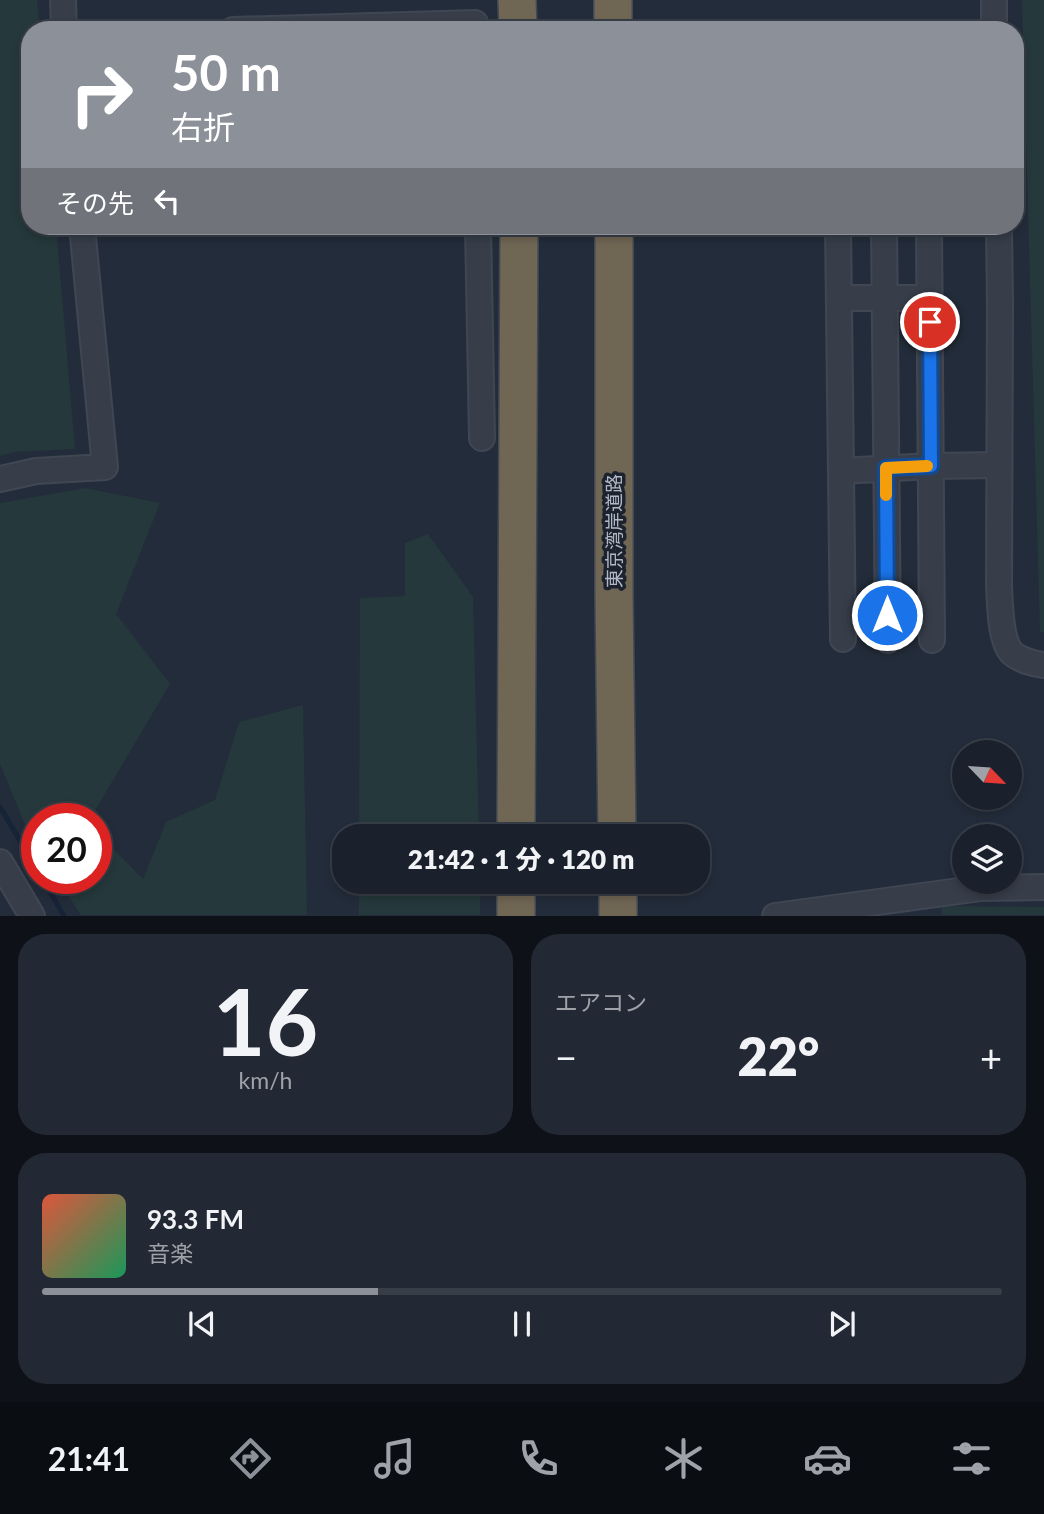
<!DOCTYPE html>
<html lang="ja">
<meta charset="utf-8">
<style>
body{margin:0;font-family:Lato,"Noto Sans JP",sans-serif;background:#232934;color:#f1f3f6;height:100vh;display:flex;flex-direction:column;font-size:26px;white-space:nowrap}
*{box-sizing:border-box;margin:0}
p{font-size:23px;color:#9fa3a9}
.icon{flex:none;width:38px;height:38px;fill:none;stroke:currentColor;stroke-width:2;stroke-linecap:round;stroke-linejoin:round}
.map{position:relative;height:916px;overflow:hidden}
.panel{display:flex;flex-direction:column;gap:18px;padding:18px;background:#0e1218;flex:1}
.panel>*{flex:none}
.hud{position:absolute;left:21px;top:21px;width:1003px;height:214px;border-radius:28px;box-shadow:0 4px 10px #0003,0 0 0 2px #383e48;background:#8c9099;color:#fff;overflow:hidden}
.needle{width:46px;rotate:115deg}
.buttons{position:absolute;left:952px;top:740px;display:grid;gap:14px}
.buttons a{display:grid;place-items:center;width:70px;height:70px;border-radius:50%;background:#1a212c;box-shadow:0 4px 10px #0003,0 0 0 2px #383e48;font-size:35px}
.speed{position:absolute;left:21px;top:803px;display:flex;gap:14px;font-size:35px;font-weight:700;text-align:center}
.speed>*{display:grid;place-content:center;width:91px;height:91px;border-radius:50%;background:#1a212c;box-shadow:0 4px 10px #0003,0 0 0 2px #383e48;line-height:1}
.speed .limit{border:10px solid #d22;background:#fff;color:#111}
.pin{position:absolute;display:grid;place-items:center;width:60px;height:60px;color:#fff;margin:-30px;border:4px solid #fff;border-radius:50%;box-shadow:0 2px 7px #0007}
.me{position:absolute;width:77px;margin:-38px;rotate:0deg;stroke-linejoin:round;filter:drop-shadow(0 0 5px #0008)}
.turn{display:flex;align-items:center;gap:24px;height:147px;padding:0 35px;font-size:32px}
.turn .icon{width:91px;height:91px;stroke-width:2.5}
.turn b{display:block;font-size:49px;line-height:60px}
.then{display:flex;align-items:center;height:66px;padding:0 35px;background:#0003;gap:14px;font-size:26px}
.big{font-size:52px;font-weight:800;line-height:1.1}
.panel .tile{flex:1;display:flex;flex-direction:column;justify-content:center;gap:10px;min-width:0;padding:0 24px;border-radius:28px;background:#232934}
.panel .dial{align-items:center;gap:0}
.dial b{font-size:91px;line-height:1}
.song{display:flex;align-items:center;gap:21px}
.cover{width:84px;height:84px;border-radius:10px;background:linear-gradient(135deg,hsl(10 70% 55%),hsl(150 70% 35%))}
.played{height:7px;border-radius:4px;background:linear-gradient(90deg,#8c9099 35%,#383e48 35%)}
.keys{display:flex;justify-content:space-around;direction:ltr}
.heat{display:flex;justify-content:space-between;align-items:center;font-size:38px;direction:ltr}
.panel .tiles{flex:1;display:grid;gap:18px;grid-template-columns:1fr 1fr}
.tile:last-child{grid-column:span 2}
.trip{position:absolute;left:332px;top:824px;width:378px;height:70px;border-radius:28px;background:#1a212c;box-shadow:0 4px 10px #0003,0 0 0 2px #383e48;font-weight:800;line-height:70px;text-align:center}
.tabs{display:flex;height:112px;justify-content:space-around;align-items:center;background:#0a0d12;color:#9fa3a9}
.tabs .icon{width:49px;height:49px}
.tabs .on{color:#8c9099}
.tabs b{font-size:32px;color:#f1f3f6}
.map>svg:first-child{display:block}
.green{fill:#25383b}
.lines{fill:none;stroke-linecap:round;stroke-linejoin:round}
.stream{stroke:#172337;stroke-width:5}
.minor-casing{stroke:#404753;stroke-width:28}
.highway-casing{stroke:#424955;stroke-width:40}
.minor{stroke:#373e4a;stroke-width:24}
.highway{stroke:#706654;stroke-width:37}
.route-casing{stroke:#114b97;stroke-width:18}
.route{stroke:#1a73e8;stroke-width:12}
.slow{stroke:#f59e0b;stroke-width:12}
.labels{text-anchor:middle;stroke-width:7;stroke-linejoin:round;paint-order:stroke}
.street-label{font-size:19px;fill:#b2b9c6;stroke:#1c232f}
</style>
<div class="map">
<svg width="1044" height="916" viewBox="0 0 1044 916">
<rect width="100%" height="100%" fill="#232c3a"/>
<!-- green -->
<g class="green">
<path d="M 0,0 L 37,0 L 40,30 L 30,30 L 30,226 L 56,226 L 75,449 L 14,452 L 0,456 Z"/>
<path d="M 1022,0 L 1044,0 L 1044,632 L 1040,632 Z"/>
<path d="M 85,488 L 160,503 L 116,614 L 170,684 L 90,819 L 37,819 L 37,847 L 31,839 L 0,764 L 0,503 Z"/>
<path d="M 428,534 L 473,597 L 479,836 L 359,836 L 360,598 L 405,596 L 405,543 Z"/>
<path d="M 303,705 L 307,915 L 81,915 L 57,879 L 96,878 L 96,831 L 143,879 L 166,822 L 215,800 L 239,722 Z"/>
<rect x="359" y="882" width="121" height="33"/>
<path d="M 942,906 L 1044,907 L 1044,915 L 942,915 Z"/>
</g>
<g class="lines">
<!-- stream -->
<g class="stream">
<path d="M 0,807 L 37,869"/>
<path d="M 42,878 L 64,916"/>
</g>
<defs>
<g id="minor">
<path d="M 63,0 L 64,30"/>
<path d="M 994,0 L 994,30"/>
<path d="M 233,30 L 475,23"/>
<path d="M 478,226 L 482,438"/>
<path d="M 838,226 L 843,639"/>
<path d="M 884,226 L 888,640"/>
<path d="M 929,226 L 932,640"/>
<path d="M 999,226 L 1000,303 L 999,586 C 1000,603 1000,641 1012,653 C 1020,660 1034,664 1044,665"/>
<path d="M 839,298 L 929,298"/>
<path d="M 841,471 L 931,466 L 999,465"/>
<path d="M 0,479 L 36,471 L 105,467 L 82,226"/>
<path d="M 0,862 L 32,916"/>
<path d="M 775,916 L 981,888 L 1044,887"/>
</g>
<g id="highway">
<path d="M 517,0 L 518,30"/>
<path d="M 613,0 L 613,30"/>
<path d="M 614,226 L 614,594 L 617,836"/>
<path d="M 516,836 L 519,226"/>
<path d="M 618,882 L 618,916"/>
<path d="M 516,916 L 516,882"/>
</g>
</defs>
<!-- minor casing -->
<use href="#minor" class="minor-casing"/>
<!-- highway casing -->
<use href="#highway" class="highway-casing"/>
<!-- minor -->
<use href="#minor" class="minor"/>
<!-- highway -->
<use href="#highway" class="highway"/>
</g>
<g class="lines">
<defs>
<path id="route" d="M 887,615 L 886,468 L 931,466 L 930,322"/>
</defs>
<!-- route casing -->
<use href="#route" class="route-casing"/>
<!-- route -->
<use href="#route" class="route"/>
<!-- slow -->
<path class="slow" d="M 886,495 L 886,468 L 927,466"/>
</g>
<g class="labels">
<!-- street labels -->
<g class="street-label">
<text transform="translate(614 531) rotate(-90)" y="7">東京湾岸道路</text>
</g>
</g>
</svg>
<div class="buttons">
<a><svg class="needle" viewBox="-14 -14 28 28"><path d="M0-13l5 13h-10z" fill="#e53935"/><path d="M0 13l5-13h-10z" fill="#9fa3a9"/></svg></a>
<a><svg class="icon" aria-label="layers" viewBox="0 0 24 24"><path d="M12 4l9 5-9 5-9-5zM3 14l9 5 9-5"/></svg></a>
</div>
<div class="speed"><div class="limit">20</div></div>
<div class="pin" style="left:930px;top:322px;background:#d93025"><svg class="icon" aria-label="arrive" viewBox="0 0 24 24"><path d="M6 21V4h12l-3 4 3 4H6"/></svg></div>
<svg class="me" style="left:887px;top:615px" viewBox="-20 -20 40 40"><circle r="17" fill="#1a73e8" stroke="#fff" stroke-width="3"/><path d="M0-11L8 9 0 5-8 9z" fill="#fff"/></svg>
<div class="trip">21:42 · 1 分 · 120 m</div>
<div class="hud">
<div class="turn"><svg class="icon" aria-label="right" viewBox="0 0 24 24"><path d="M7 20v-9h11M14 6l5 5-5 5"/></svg><div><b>50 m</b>右折</div></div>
<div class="then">その先<svg class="icon" aria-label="left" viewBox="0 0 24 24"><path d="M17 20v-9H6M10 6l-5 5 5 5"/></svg></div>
</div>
</div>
<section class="panel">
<div class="tiles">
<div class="tile dial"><b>16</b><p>km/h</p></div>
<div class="tile"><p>エアコン</p>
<div class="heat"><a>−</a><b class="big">22°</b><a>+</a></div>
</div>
<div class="tile">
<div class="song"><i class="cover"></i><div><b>93.3 FM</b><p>音楽</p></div></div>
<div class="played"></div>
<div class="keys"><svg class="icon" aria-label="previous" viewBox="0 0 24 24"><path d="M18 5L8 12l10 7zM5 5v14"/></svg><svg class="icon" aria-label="pause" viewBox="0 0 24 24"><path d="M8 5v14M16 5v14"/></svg><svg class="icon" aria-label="next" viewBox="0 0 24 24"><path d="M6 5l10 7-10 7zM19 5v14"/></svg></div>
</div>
</div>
</section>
<nav class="tabs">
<b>21:41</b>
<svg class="icon on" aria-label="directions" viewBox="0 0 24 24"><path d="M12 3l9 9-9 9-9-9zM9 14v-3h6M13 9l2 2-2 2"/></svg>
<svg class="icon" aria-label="music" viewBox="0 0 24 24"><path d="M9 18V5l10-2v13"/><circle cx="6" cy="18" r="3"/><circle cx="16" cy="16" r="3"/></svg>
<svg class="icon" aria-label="phone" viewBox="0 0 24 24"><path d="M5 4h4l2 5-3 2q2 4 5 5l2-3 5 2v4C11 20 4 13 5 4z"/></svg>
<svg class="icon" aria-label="climate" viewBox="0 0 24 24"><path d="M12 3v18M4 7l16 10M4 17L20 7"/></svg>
<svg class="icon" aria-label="car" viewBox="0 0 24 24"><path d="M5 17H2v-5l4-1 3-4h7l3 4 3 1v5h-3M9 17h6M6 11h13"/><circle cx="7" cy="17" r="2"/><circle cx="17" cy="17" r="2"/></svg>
<svg class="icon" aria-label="filters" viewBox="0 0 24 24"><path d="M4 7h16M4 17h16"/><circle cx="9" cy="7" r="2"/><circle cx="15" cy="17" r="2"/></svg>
</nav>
